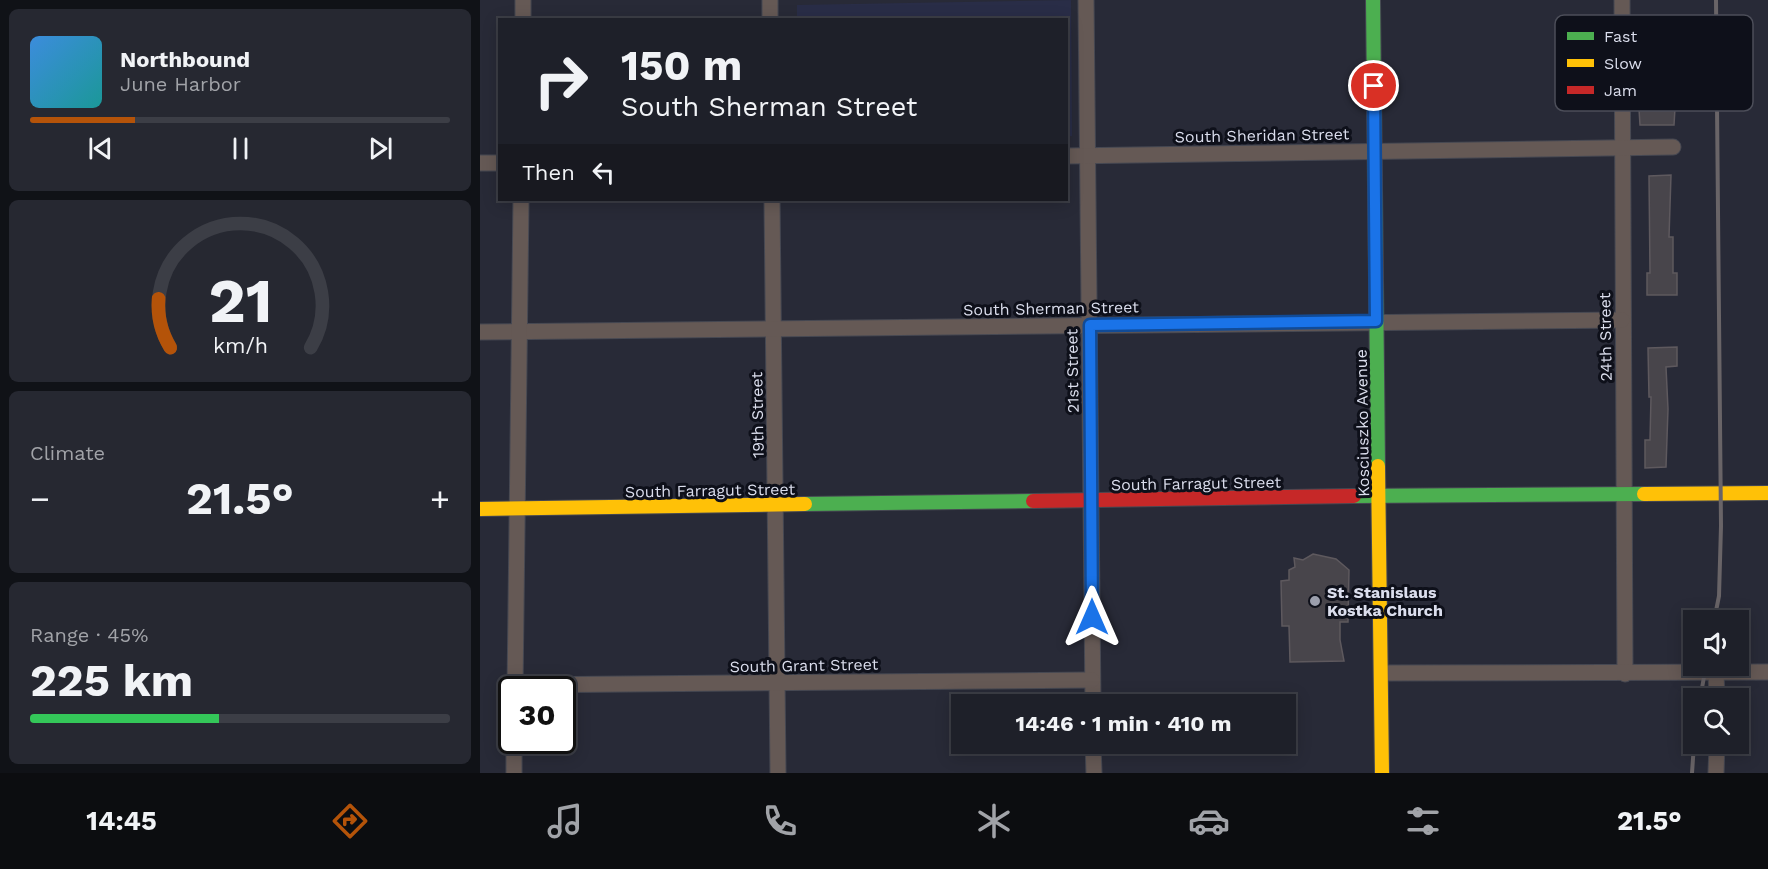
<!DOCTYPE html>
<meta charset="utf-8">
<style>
body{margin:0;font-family:"Work Sans",sans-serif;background:#262831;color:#f1f3f6;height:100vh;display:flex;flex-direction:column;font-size:22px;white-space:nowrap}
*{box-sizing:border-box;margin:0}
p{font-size:20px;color:#a1a3a8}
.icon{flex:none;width:33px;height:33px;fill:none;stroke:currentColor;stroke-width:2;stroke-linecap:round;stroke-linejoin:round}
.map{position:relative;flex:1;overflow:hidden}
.panel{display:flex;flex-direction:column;gap:9px;padding:9px;background:#101217;width:480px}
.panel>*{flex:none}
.guide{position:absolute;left:18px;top:18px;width:570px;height:183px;border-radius:0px;box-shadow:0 3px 15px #0003,0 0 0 2px #3c3e46;background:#1e2029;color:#f1f3f6;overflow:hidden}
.controls{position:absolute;left:1203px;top:610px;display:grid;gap:12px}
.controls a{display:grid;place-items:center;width:66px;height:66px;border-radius:0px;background:#1e2029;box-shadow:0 3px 15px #0003,0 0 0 2px #3c3e46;font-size:30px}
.speed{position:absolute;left:18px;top:676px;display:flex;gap:12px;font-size:30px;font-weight:700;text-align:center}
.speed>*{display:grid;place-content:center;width:78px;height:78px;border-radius:50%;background:#1e2029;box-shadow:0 3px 15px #0003,0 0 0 2px #3c3e46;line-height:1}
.speed .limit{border:3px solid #111;border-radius:9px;background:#fff;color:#111}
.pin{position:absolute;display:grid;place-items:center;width:51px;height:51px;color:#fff;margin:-26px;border:3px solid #fff;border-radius:50%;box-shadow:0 2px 6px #0007}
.me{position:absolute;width:66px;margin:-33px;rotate:0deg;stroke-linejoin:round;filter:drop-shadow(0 0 4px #0008)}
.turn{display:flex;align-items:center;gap:21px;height:126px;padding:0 24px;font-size:27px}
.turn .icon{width:78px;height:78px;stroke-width:2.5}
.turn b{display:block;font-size:42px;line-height:51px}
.then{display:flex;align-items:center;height:57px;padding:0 24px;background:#0003;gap:12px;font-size:22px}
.big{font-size:45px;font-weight:700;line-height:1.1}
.panel .widget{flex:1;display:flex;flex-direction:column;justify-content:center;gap:9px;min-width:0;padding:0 21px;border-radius:9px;background:#262831}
.panel .dial{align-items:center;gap:0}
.dial svg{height:156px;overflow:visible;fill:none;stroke:#3c3e46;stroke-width:7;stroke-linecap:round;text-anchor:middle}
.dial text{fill:#f1f3f6;stroke:none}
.song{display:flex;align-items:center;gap:18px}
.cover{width:72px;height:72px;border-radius:9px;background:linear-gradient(135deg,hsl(210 70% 55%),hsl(180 70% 35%))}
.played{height:6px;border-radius:3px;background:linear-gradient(90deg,#b45309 25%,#3c3e46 25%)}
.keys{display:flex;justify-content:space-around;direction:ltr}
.heat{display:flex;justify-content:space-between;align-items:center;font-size:33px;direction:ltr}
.charge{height:9px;border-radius:4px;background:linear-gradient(90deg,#34c759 45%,#3c3e46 0)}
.trip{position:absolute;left:471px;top:694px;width:345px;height:60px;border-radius:0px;background:#1e2029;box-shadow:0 3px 15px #0003,0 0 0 2px #3c3e46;font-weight:700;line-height:60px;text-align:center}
.dock{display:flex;height:96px;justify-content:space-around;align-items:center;background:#0c0d10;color:#a1a3a8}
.dock .icon{width:42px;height:42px}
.dock .active{color:#b45309}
.dock b{font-size:27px;color:#f1f3f6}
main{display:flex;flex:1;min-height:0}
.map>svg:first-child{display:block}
.built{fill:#292d47}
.building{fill:#48454b;stroke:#5e595e;stroke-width:1.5}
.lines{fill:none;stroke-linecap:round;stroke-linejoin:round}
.street-casing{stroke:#464852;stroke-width:17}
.fast-casing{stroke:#464852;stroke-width:16}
.slow-casing{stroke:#464852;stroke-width:16}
.jam-casing{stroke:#464852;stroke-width:16}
.street{stroke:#655955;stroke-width:15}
.fast{stroke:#4caf50;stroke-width:14}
.slow{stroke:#ffc107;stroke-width:14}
.jam{stroke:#c62828;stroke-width:14}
.rail{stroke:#696467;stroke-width:4}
.route-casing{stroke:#114b97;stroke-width:15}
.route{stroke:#1a73e8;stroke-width:10}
.poi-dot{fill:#9c9fad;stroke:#0e101a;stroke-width:2}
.labels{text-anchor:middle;stroke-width:6;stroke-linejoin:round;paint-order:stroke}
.street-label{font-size:16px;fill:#dbdeed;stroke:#0e101a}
.poi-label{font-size:16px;font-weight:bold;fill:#dbdeed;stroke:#0e101a;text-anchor:start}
.key{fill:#0e101a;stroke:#4c4e59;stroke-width:1.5}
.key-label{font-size:16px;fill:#dbdeed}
</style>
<main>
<section class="panel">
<div class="widget">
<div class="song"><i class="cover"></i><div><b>Northbound</b><p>June Harbor</p></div></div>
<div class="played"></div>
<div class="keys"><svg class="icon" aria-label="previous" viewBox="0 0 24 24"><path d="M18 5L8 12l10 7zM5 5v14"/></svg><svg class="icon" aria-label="pause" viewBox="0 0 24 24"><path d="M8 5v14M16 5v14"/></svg><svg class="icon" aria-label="next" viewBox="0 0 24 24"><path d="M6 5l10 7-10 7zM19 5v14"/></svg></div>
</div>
<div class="widget dial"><svg viewBox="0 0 100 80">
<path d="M14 69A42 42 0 1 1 86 69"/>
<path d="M14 69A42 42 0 0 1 8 44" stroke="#b45309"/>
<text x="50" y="56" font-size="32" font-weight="700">21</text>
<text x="50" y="72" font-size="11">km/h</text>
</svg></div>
<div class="widget"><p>Climate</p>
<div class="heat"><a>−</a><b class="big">21.5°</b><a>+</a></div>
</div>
<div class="widget"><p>Range · 45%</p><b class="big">225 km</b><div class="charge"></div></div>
</section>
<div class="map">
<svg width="1288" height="773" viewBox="0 0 1288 773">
<rect width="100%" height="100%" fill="#282a37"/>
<!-- built -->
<path class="built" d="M 591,0 L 592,136 L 587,136 L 586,20 L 317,19 L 317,5 Z"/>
<!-- building -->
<g class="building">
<path d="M 1195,108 L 1194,125 L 1160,125 L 1159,109 Z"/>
<path d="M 1191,175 L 1189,237 L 1193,237 L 1193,273 L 1197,273 L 1197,295 L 1167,295 L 1167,273 L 1170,273 L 1169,176 Z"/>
<path d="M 1197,347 L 1197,366 L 1186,367 L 1188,409 L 1186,467 L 1165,468 L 1165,440 L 1170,440 L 1171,397 L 1169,397 L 1168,348 Z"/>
<path d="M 833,554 L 856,559 L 869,570 L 868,622 L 860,622 L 860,640 L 864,661 L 810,662 L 809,626 L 802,626 L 801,581 L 809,580 L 809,570 L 815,567 L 814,558 L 823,560 Z"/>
</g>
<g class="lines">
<defs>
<g id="street">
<path d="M 290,0 L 290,20"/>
<path d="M 606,0 L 613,705"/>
<path d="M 1142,0 L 1145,674"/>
<path d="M 43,20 L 43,0"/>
<path d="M 586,156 L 1193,147"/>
<path d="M 0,163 L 20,163"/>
<path d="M 292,200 L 298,773"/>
<path d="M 0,332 L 1142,320"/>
<path d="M 902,673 L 1288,672"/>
<path d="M 1236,673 L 1237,699"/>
<path d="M 35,685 L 612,680"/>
<path d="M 35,690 L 41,200"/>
<path d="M 613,744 L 614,773"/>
<path d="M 34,773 L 34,741"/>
<path d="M 1236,773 L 1237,744"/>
</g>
<g id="fast">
<path d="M 893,0 L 898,466"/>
<path d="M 874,496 L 1164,494"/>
<path d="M 325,504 L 553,501"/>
</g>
<g id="slow">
<path d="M 898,466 L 902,773"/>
<path d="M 1164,494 L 1288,493"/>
<path d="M 0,509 L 325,504"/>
</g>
<path id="jam" d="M 553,501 L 874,496"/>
</defs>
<!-- street casing -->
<use href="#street" class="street-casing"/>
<!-- fast casing -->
<use href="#fast" class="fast-casing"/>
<!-- slow casing -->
<use href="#slow" class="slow-casing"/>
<!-- jam casing -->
<use href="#jam" class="jam-casing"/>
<!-- street -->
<use href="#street" class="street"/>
<!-- fast -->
<use href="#fast" class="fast"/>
<!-- slow -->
<use href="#slow" class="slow"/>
<!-- jam -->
<use href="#jam" class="jam"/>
<!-- rail -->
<g class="rail">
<path d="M 1234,621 L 1239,596 L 1241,526 L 1236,0"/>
<path d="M 1220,699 L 1226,666"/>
<path d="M 1212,773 L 1214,744"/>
</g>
</g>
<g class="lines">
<defs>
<path id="route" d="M 612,617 L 610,325 L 896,321 L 894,86"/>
</defs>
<!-- route casing -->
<use href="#route" class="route-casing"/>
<!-- route -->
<use href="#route" class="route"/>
</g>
<!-- markers -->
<circle class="poi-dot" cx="835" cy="601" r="6"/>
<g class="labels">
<!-- street labels -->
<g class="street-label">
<text transform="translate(782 135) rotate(-1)" y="6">South Sheridan Street</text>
<text transform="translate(571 308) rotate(-1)" y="6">South Sherman Street</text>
<text transform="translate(1125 337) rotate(-91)" y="6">24th Street</text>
<text transform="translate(592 371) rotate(-91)" y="6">21st Street</text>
<text transform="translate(277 415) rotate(-91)" y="6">19th Street</text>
<text transform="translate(882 423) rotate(-91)" y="6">Kosciuszko Avenue</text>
<text transform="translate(716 483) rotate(-1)" y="6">South Farragut Street</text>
<text transform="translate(230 490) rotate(-1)" y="6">South Farragut Street</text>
<text transform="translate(324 665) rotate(-1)" y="6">South Grant Street</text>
</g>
<!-- poi labels -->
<g class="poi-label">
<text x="847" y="598">St. Stanislaus<tspan x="847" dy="18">Kostka Church</tspan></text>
</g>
</g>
<!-- legend -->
<rect x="1075" y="15" width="198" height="96" rx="9" class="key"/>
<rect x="1087" y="32" width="27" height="8" fill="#4caf50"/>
<rect x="1087" y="59" width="27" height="8" fill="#ffc107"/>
<rect x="1087" y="86" width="27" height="8" fill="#c62828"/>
<g class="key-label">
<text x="1124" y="42">Fast</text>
<text x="1124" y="69">Slow</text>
<text x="1124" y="96">Jam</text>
</g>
</svg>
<div class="controls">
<a><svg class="icon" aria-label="sound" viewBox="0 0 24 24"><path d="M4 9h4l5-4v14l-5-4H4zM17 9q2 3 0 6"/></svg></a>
<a><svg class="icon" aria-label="search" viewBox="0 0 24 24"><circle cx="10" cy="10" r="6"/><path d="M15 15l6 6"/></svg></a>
</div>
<div class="speed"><div class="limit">30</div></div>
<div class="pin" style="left:894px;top:86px;background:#d93025"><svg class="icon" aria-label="arrive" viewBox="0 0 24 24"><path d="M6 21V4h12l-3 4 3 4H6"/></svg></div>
<svg class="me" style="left:612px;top:617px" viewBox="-20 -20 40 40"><path d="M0-17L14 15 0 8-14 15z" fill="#1a73e8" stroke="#fff" stroke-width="4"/></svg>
<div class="trip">14:46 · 1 min · 410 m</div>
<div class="guide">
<div class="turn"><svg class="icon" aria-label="right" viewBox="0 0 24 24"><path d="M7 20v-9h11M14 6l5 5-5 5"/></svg><div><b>150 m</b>South Sherman Street</div></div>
<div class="then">Then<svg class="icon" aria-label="left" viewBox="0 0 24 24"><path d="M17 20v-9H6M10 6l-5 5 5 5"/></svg></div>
</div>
</div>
</main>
<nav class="dock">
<b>14:45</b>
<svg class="icon active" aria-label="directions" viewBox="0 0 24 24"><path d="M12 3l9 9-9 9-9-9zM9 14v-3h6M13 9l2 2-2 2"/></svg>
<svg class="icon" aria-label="music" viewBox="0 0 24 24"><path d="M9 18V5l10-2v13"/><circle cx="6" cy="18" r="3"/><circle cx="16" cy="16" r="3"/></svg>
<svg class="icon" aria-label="phone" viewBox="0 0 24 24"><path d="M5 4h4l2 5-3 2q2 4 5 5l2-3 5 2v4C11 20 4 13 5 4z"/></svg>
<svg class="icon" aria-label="climate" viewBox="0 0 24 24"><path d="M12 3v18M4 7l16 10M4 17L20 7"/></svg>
<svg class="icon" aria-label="car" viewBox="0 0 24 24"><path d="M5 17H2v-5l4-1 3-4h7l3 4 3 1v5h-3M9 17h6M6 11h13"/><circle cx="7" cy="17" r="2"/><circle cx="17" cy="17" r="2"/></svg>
<svg class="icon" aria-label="filters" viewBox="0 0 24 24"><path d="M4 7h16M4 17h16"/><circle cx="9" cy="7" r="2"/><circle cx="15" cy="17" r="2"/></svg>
<b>21.5°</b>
</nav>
